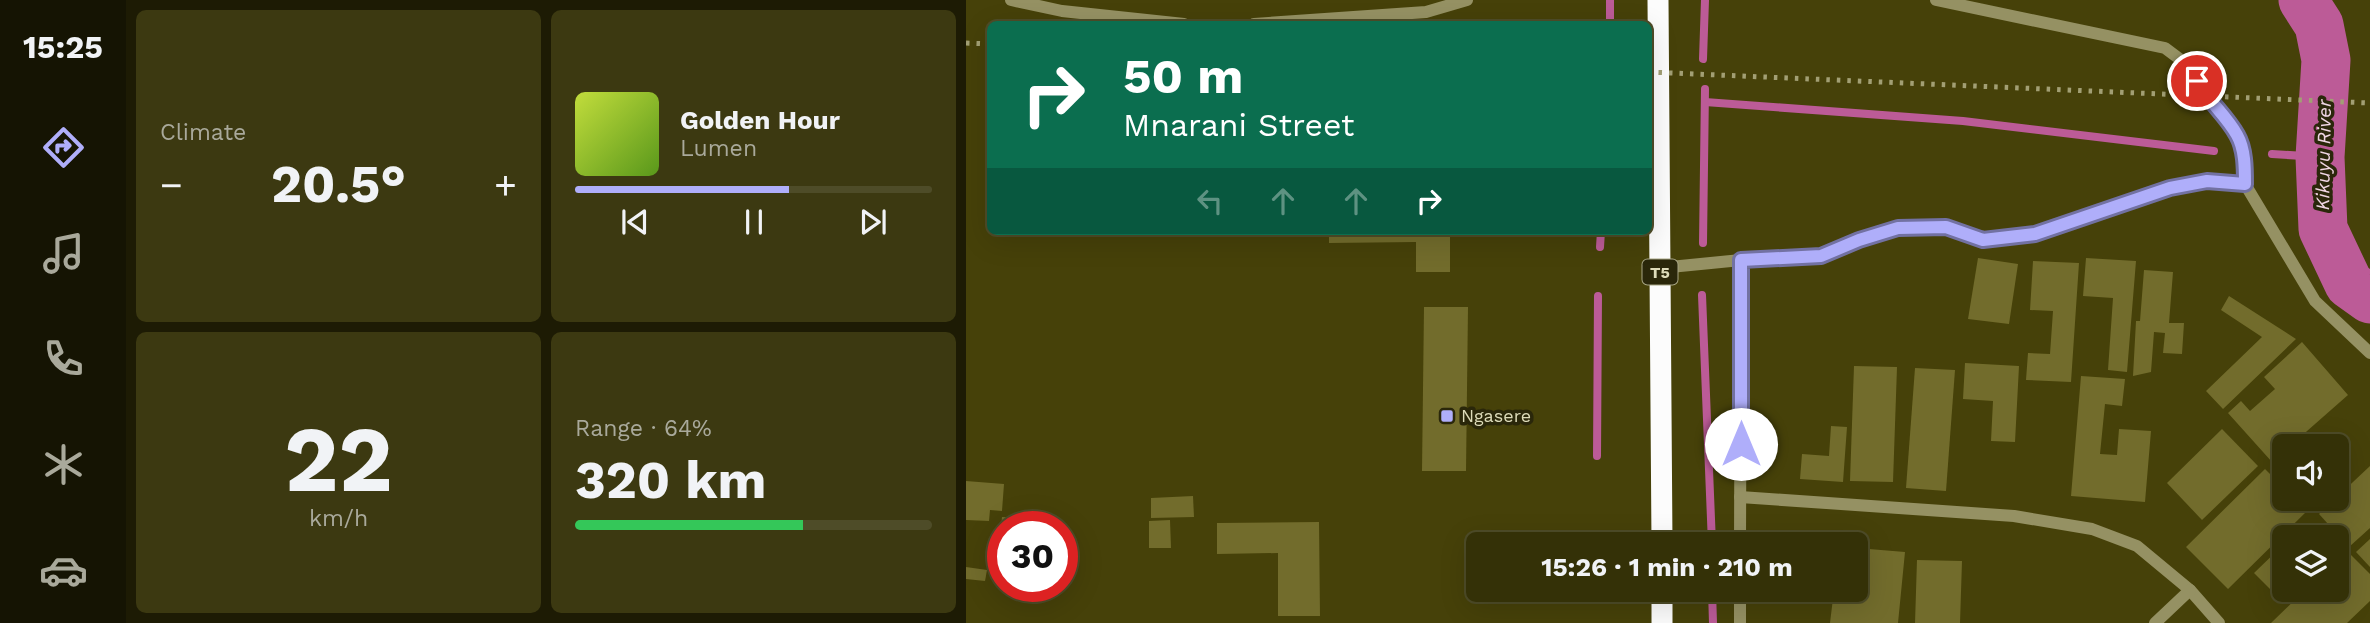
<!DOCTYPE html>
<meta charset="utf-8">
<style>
body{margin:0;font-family:"Work Sans",sans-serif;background:#3c3911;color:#f1f3f6;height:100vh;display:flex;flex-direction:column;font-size:26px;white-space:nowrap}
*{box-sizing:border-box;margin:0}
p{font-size:23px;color:#a9a99b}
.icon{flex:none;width:38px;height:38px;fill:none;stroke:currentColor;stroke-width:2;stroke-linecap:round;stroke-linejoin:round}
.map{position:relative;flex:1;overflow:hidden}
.sheet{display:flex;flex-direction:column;gap:10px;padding:10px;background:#1d1b04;width:840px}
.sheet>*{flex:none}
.hud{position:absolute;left:21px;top:21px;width:665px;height:214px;border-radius:10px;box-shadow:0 7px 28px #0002,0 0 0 2px #4e4c28;background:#0b6e4f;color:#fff;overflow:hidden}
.tools{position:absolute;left:1306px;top:434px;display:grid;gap:14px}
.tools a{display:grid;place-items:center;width:77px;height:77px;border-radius:10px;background:#343107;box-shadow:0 7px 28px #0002,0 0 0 2px #4e4c28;font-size:35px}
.speed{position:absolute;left:21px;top:511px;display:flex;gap:14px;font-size:35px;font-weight:700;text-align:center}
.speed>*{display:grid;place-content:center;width:91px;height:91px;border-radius:50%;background:#343107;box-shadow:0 7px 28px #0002,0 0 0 2px #4e4c28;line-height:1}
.speed .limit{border:10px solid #d22;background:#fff;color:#111}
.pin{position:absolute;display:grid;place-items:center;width:60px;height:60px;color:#fff;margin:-30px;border:4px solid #fff;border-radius:50%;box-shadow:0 2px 7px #0007}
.me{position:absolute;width:77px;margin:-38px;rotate:0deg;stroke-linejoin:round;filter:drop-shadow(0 0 5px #0008)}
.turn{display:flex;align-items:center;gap:24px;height:147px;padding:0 21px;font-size:32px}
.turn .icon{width:91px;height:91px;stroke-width:2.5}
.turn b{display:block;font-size:49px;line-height:60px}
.lanes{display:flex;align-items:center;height:66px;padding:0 21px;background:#0003;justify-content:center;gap:35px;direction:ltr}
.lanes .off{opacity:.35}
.big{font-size:52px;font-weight:700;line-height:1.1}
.sheet .tile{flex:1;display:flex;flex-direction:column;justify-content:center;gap:10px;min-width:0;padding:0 24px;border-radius:10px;background:#3c3911}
.sheet .dial{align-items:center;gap:0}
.dial b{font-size:91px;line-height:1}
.song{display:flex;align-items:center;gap:21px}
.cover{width:84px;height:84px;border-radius:10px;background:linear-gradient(135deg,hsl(70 70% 55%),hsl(90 70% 35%))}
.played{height:7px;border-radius:4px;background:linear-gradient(90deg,#afaefa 60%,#4e4c28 60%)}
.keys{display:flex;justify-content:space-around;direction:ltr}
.heat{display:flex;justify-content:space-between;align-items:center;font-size:38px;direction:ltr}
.charge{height:10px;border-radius:5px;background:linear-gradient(90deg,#34c759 64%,#4e4c28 0)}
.sheet .tiles{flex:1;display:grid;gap:10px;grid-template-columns:repeat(2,1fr)}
.trip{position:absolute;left:500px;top:532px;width:402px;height:70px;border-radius:10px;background:#343107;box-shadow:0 7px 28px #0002,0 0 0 2px #4e4c28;font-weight:700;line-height:70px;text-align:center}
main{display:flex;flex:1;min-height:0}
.dock{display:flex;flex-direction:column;width:126px;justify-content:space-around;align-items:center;background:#151403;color:#a9a99b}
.dock .icon{width:49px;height:49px}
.dock .active{color:#afaefa}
.dock b{font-size:32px;color:#f1f3f6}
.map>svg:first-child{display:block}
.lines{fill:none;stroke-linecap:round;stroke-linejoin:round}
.stream{stroke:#bc5b97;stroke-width:8}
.river{stroke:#bc5b97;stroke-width:49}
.building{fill:#726c2c}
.minor{stroke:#959163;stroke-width:12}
.highway{stroke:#fcfcfc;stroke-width:21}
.rail{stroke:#a29f74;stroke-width:5;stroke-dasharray:3.5 7;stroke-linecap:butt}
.route-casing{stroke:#7271a2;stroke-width:18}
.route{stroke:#afaefa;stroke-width:12}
.poi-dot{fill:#afaefa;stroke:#2a270a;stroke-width:2.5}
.labels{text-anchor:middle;stroke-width:7;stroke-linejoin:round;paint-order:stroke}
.shield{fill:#2a270a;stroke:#a7a584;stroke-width:2}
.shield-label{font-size:16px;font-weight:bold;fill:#dddbb9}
.poi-label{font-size:18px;fill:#dddbb9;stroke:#2a270a;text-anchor:start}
.water-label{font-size:19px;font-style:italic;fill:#f0d6e4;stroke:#2a270a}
</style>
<main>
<nav class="dock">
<b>15:25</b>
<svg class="icon active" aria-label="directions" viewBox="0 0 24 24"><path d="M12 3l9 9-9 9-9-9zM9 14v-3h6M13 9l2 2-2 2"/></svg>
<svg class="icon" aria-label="music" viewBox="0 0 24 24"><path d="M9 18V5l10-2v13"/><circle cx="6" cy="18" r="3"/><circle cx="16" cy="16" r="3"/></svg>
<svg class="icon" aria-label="phone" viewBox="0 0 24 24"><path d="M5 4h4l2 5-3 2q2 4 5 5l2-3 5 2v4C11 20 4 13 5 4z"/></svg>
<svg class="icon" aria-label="climate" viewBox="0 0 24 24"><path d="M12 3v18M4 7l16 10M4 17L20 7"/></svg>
<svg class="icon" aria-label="car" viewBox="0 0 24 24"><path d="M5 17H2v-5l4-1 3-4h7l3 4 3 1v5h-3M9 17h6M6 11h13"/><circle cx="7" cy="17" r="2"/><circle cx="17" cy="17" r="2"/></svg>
</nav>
<section class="sheet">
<div class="tiles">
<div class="tile"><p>Climate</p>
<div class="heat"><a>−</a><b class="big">20.5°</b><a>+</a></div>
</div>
<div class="tile">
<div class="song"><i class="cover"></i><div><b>Golden Hour</b><p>Lumen</p></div></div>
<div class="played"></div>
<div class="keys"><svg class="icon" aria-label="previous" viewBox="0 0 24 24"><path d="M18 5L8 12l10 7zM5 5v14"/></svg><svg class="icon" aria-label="pause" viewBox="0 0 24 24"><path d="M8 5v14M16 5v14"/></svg><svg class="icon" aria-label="next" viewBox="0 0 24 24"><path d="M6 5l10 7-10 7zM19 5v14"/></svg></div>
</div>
<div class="tile dial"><b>22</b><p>km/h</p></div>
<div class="tile"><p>Range · 64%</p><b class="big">320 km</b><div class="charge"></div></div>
</div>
</section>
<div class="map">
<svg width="1404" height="623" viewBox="0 0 1404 623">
<rect width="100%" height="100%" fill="#464109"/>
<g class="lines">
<!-- stream -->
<g class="stream">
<path d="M 644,24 L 644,0"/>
<path d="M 737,59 L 739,0"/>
<path d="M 739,102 L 997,121 L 1248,151"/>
<path d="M 1306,154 L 1354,157"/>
<path d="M 737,243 L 739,89"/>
<path d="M 634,247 L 635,231"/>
<path d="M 736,295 L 746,544"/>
<path d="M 631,456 L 632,296"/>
<path d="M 746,590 L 747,623"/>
</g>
<!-- river -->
<path class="river" d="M 1337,0 L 1353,25 L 1360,60 L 1354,157 L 1357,229 L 1383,284 L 1404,299"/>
</g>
<!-- building -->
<g class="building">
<path d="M 363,231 L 484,231 L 484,272 L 450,272 L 450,242 L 363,243 Z"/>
<path d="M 1012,258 L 1052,264 L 1043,324 L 1002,319 Z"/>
<path d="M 1120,258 L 1170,261 L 1161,372 L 1142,370 L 1147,298 L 1117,296 Z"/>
<path d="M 1067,261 L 1113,263 L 1105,382 L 1060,380 L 1062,353 L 1084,354 L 1087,311 L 1064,310 Z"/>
<path d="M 1178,270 L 1207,272 L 1203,323 L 1218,323 L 1216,354 L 1197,353 L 1199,333 L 1188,332 L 1185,372 L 1167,376 L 1170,321 L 1174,321 Z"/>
<path d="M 1263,296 L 1330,339 L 1257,409 L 1240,391 L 1296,337 L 1255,310 Z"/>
<path d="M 458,307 L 502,307 L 500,471 L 456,471 Z"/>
<path d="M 1336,342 L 1382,395 L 1324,446 L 1318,446 L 1318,452 L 1306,462 L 1262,413 L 1275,401 L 1284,411 L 1309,389 L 1298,377 Z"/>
<path d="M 999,363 L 1053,366 L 1049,442 L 1025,441 L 1027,401 L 997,399 Z"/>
<path d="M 888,366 L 931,367 L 927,482 L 884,481 Z"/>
<path d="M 949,368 L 989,370 L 980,491 L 940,488 Z"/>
<path d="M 1115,376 L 1159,379 L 1156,406 L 1139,404 L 1134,454 L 1151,455 L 1153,429 L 1185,431 L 1179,502 L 1105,496 Z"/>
<path d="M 865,426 L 881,427 L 877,482 L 834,479 L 836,454 L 863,456 Z"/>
<path d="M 1256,429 L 1292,466 L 1236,520 L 1201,483 Z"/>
<path d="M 1404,466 L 1404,528 L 1383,547 L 1353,514 Z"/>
<path d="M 1299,469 L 1318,488 L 1318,499 L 1328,499 L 1341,511 L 1262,589 L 1220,547 Z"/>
<path d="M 0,481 L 38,484 L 36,511 L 24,510 L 23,521 L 0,520 Z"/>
<path d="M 227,496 L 228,517 L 185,518 L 185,498 Z"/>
<path d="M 36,517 L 61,518 L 60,527 L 35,527 Z"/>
<path d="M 204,520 L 205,548 L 183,548 L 183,521 Z"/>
<path d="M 353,522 L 354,616 L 312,616 L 312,553 L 251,554 L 251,523 Z"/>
<path d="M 1404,539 L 1404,567 L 1390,552 Z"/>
<path d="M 1318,544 L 1318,590 L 1329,590 L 1320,598 L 1312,590 L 1308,593 L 1288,573 Z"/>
<path d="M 891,548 L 939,552 L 932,623 L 864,623 L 868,590 L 891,590 Z"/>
<path d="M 1380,550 L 1404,574 L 1404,601 L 1381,623 L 1305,623 L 1339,590 L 1370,590 L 1370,559 Z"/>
<path d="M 951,560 L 996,561 L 994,623 L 949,623 Z"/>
<path d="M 0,567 L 21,570 L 19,581 L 0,579 Z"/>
</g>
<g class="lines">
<!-- minor -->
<g class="minor">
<path d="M 45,0 L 96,11 L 218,24"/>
<path d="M 970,0 L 1199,48 L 1223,66 L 1239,96 L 1272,136 L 1279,160 L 1279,184"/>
<path d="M 288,24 L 460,12 L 501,0"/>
<path d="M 1279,184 L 1349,301 L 1404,353"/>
<path d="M 694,268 L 775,260 L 855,256 L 893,240 L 932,228 L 980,227 L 1017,240 L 1069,234 L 1204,188 L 1241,181 L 1279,184"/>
<path d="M 774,497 L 1048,516 L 1126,529 L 1171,546 L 1224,590 L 1253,623"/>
<path d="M 774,544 L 775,260"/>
<path d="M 774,623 L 774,590"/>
<path d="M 1189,623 L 1224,590"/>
</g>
<!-- highway -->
<g class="highway">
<path d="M 692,0 L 696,544"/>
<path d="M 696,590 L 696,623"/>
</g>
<!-- rail -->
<g class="rail">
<path d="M 0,43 L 24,44"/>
<path d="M 682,72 L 1404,103"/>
</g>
</g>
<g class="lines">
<defs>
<path id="route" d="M 775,444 L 775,260 L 855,256 L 893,240 L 932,228 L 980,227 L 1017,240 L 1069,234 L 1204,188 L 1241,181 L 1279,184 C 1279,168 1279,149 1271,135 C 1260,115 1242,101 1231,81"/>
</defs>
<!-- route casing -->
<use href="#route" class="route-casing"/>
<!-- route -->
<use href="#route" class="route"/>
</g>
<!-- markers -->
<rect class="poi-dot" x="474" y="409" width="14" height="14" rx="3.5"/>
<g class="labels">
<!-- shield labels -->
<rect class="shield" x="676.5" y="259.5" width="35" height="25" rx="5"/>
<g class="shield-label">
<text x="694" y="278">T5</text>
</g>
<!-- poi labels -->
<g class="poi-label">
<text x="495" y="422">Ngasere</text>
</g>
<!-- water labels -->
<g class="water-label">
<text transform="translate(1357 155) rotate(-89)" y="7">Kikuyu River</text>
</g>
</g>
</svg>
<div class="tools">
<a><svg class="icon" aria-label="sound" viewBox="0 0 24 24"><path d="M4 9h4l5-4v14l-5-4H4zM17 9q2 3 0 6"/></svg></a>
<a><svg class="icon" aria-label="layers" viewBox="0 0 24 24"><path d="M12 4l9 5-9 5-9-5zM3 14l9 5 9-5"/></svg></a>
</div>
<div class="speed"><div class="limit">30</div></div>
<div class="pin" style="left:1231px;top:81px;background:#d93025"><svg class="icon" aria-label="arrive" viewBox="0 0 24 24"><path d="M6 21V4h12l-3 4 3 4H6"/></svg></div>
<svg class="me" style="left:775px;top:444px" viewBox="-20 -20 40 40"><circle r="19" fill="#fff"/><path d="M0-13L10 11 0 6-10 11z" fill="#afaefa"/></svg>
<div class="trip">15:26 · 1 min · 210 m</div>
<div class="hud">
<div class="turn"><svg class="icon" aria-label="right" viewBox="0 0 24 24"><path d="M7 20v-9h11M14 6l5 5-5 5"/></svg><div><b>50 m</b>Mnarani Street</div></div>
<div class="lanes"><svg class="icon off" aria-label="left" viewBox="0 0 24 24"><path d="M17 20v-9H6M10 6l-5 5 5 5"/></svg><svg class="icon off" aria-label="ahead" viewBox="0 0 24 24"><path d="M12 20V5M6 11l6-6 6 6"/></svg><svg class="icon off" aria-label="ahead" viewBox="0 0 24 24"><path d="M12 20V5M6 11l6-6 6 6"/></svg><svg class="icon" aria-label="right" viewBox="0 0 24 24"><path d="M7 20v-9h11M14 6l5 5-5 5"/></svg></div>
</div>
</div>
</main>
